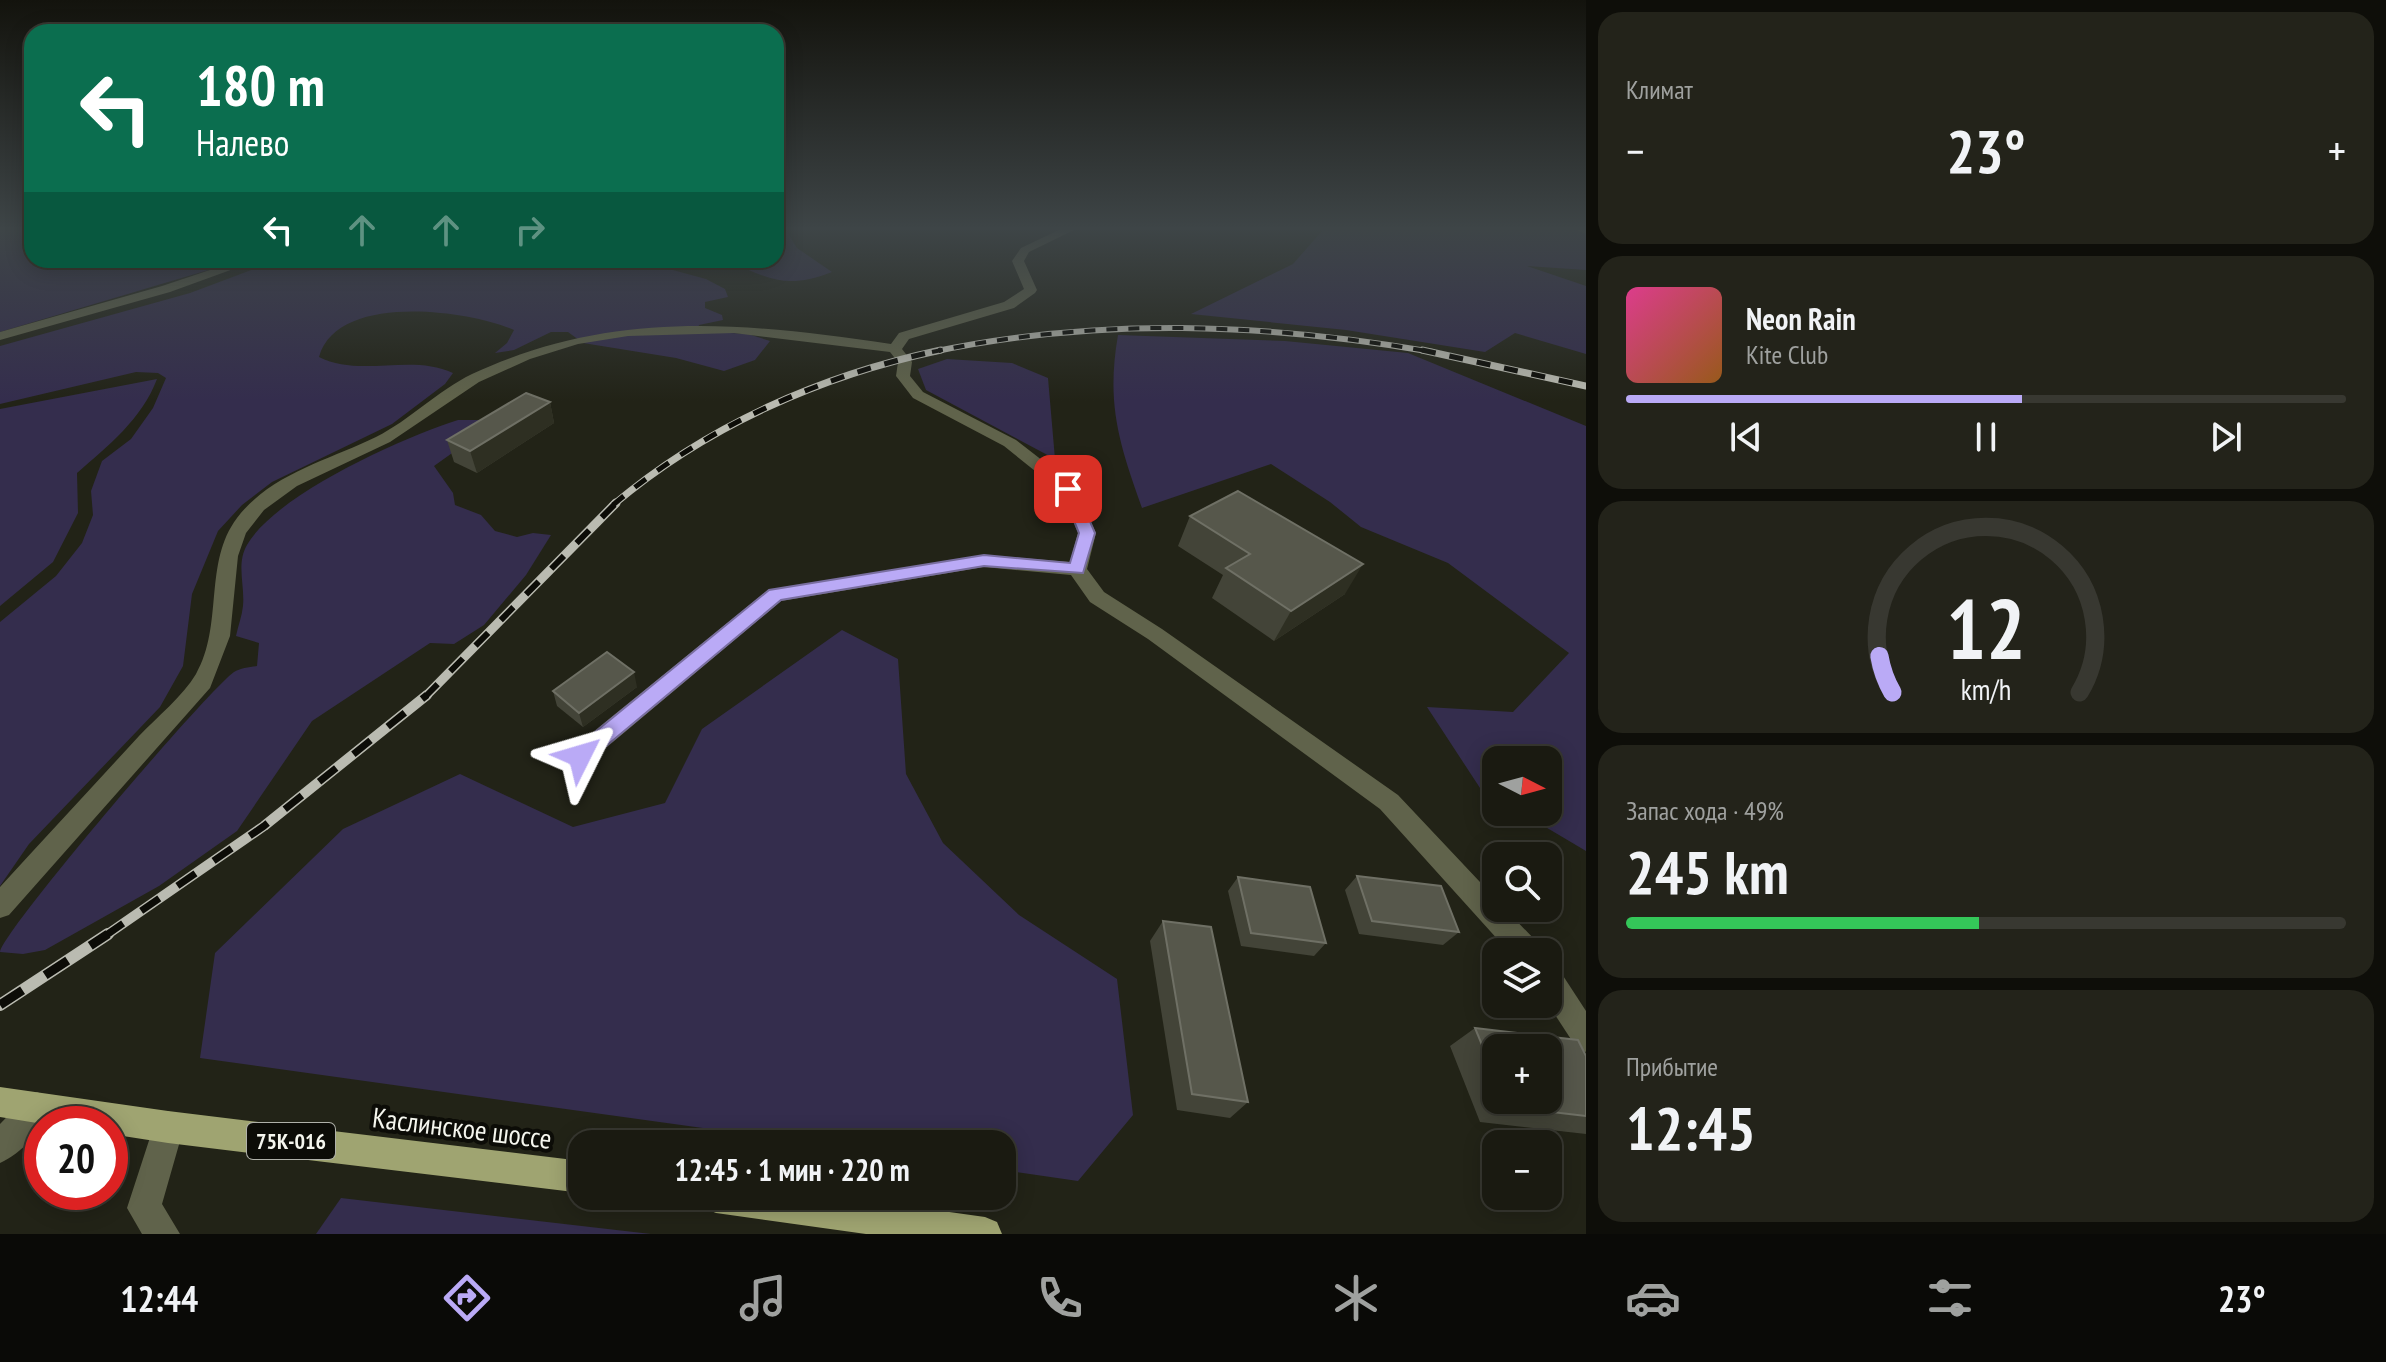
<!DOCTYPE html>
<html lang="ru">
<meta charset="utf-8">
<style>
body{margin:0;font-family:"PT Sans Narrow",sans-serif;background:#23231a;color:#f1f3f6;height:100vh;display:flex;flex-direction:column;font-size:30px;white-space:nowrap}
*{box-sizing:border-box;margin:0}
p{font-size:26px;color:#9fa19f}
.icon{flex:none;width:44px;height:44px;fill:none;stroke:currentColor;stroke-width:2;stroke-linecap:round;stroke-linejoin:round}
.map{position:relative;flex:1;overflow:hidden}
.panel{display:flex;flex-direction:column;gap:12px;padding:12px;background:#0e0e09;width:800px}
.panel>*{flex:none}
.hud{position:absolute;left:24px;top:24px;width:760px;height:244px;border-radius:24px;box-shadow:0 4px 20px #0003,0 0 0 2px #383831;background:#0b6e4f;color:#fff;overflow:hidden}
.needle{width:52px;rotate:96deg}
.tools{position:absolute;left:1482px;top:746px;display:grid;gap:16px}
.tools a{display:grid;place-items:center;width:80px;height:80px;border-radius:16px;background:#1a1a11;box-shadow:0 4px 20px #0003,0 0 0 2px #383831;font-size:40px}
.speed{position:absolute;left:24px;top:1106px;display:flex;gap:16px;font-size:40px;font-weight:700;text-align:center}
.speed>*{display:grid;place-content:center;width:104px;height:104px;border-radius:50%;background:#1a1a11;box-shadow:0 4px 20px #0003,0 0 0 2px #383831;line-height:1}
.speed .limit{border:12px solid #d22;background:#fff;color:#111}
.pin{position:absolute;display:grid;place-items:center;width:68px;height:68px;color:#fff;margin:-34px;border-radius:16px;box-shadow:0 4px 12px #0006}
.me{position:absolute;width:88px;margin:-44px;rotate:50deg;stroke-linejoin:round;filter:drop-shadow(0 0 6px #0008)}
.turn{display:flex;align-items:center;gap:28px;height:168px;padding:0 40px;font-size:36px}
.turn .icon{width:104px;height:104px;stroke-width:2.5}
.turn b{display:block;font-size:56px;line-height:68px}
.lanes{display:flex;align-items:center;height:76px;padding:0 40px;background:#0003;justify-content:center;gap:40px;direction:ltr}
.lanes .off{opacity:.35}
.big{font-size:60px;font-weight:800;line-height:1.1}
.panel .widget{flex:1;display:flex;flex-direction:column;justify-content:center;gap:12px;min-width:0;padding:0 28px;border-radius:24px;background:#23231a}
.panel .dial{align-items:center;gap:0}
.dial svg{height:208px;overflow:visible;fill:none;stroke:#383831;stroke-width:7;stroke-linecap:round;text-anchor:middle}
.dial text{fill:#f1f3f6;stroke:none}
.song{display:flex;align-items:center;gap:24px}
.cover{width:96px;height:96px;border-radius:12px;background:linear-gradient(135deg,hsl(330 70% 55%),hsl(30 70% 35%))}
.played{height:8px;border-radius:4px;background:linear-gradient(90deg,#baaaf6 55%,#383831 55%)}
.keys{display:flex;justify-content:space-around;direction:ltr}
.heat{display:flex;justify-content:space-between;align-items:center;font-size:44px;direction:ltr}
.charge{height:12px;border-radius:6px;background:linear-gradient(90deg,#34c759 49%,#383831 0)}
.trip{position:absolute;left:568px;top:1130px;width:448px;height:80px;border-radius:24px;background:#1a1a11;box-shadow:0 4px 20px #0003,0 0 0 2px #383831;font-weight:800;line-height:80px;text-align:center}
.tab-bar{display:flex;height:128px;justify-content:space-around;align-items:center;background:#0a0a07;color:#9fa19f}
.tab-bar .icon{width:56px;height:56px}
.tab-bar .on{color:#baaaf6}
.tab-bar b{font-size:36px;color:#f1f3f6}
main{display:flex;flex:1;min-height:0}
.map>svg:first-child{display:block}
.green{fill:#342d4d}
.lines{fill:none;stroke-linecap:round;stroke-linejoin:round}
.minor{fill:#60634b;fill-rule:evenodd}
.major{fill:#9fa471;fill-rule:evenodd}
.rail-far4-casing{stroke:#babbb1;stroke-width:6}
.rail-far3-casing{stroke:#babbb1;stroke-width:7}
.rail-far2-casing{stroke:#babbb1;stroke-width:9}
.rail-far1-casing{stroke:#babbb1;stroke-width:10}
.rail-casing{stroke:#babbb1;stroke-width:12}
.rail-far4{stroke:#0c0c07;stroke-width:4;stroke-dasharray:11;stroke-linecap:butt}
.rail-far3{stroke:#0c0c07;stroke-width:5;stroke-dasharray:14;stroke-linecap:butt}
.rail-far2{stroke:#0c0c07;stroke-width:6;stroke-dasharray:18;stroke-linecap:butt}
.rail-far1{stroke:#0c0c07;stroke-width:7;stroke-dasharray:22;stroke-linecap:butt}
.rail{stroke:#0c0c07;stroke-width:9;stroke-dasharray:27;stroke-linecap:butt}
.wall{fill:#434438;fill-rule:evenodd}
.shaded-wall{fill:#2e2f22}
.building{fill:#56574b;stroke:#6f7065;stroke-width:2}
.route{fill:#baaaf6;stroke:#796ea0;stroke-width:2}
.labels{text-anchor:middle;stroke-width:8;stroke-linejoin:round;paint-order:stroke}
.shield{fill:#0c0c07;stroke:#afb0a9;stroke-width:2}
.shield-label{font-size:22px;font-weight:bold;fill:#f5f6ee}
.near-street-label{font-size:28px;fill:#f5f6ee;stroke:#0c0c07}
</style>
<main>
<div class="map">
<svg width="1586" height="1234" viewBox="0 0 1586 1234">
<rect width="100%" height="100%" fill="#222317"/>
<!-- green -->
<g class="green">
<path d="M 0,228 L 32,228 L 32,260 L 242,260 L 0,332 Z"/>
<path d="M 776,228 L 785,228 L 797,248 L 832,272 C 783,291 769,277 723,260 L 776,260 Z"/>
<path d="M 1318,228 L 1570,228 L 1586,234 L 1586,270 L 1527,266 L 1586,286 L 1586,354 L 1515,333 L 1485,352 L 1346,330 L 1191,314 L 1293,264 L 1322,231 Z"/>
<path d="M 278,260 L 636,260 L 706,279 L 725,289 L 728,297 L 705,302 L 705,308 L 722,315 L 723,320 L 699,325 L 697,331 L 748,334 L 770,341 L 755,360 L 724,371 L 676,358 L 583,343 L 568,332 L 551,332 L 514,350 L 495,353 L 507,343 L 514,330 C 468,310 337,292 319,357 C 360,378 411,353 453,373 L 445,384 L 392,424 L 272,482 L 242,505 L 218,531 L 192,594 L 183,666 L 160,707 L 29,844 L 0,886 L 0,622 L 56,576 L 82,543 L 93,515 L 91,491 L 102,461 L 131,439 L 153,408 L 166,378 L 158,373 L 136,372 L 0,404 L 0,346 L 190,293 Z"/>
<path d="M 1118,335 L 1285,341 L 1408,353 L 1586,426 L 1586,851 L 1520,812 L 1548,812 L 1548,760 L 1496,760 L 1496,798 L 1480,788 L 1427,707 L 1513,712 L 1569,653 L 1448,563 L 1361,527 L 1330,502 L 1271,464 L 1142,508 C 1119,443 1106,404 1118,335 Z"/>
<path d="M 947,359 L 1012,363 L 1048,378 L 1055,459 L 926,390 L 918,369 Z"/>
<path d="M 157,379 C 142,419 108,446 77,473 L 78,513 L 53,562 L 0,606 L 0,409 Z"/>
<path d="M 458,420 L 482,420 L 490,426 L 434,466 L 453,493 L 455,505 L 481,515 L 495,531 L 517,537 L 533,533 L 551,535 L 526,575 L 484,625 L 454,644 L 430,643 L 312,721 L 237,831 L 159,886 L 45,950 L 23,954 L 0,952 C 4,929 207,691 234,672 C 240,668 250,667 257,666 L 259,643 L 236,636 C 238,626 242,616 243,606 C 245,585 236,564 247,545 C 276,494 404,437 458,420 Z"/>
<path d="M 842,630 L 898,659 L 906,774 L 943,843 L 1019,915 L 1117,979 L 1133,1115 L 1078,1181 L 1002,1170 L 1002,1144 L 817,1144 L 200,1058 L 215,953 L 343,829 L 460,774 L 573,827 L 665,803 L 702,729 Z"/>
<path d="M 341,1198 L 651,1234 L 316,1234 Z"/>
</g>
<g class="lines">
<!-- minor -->
<g class="minor">
<path d="M 1063,228 L 1078,228 L 1029,252 L 1024,261 L 1037,290 L 1035,293 L 1014,308 L 909,339 L 902,349 L 912,362 L 910,376 L 923,392 L 1016,440 L 1074,485 L 1096,533 L 1087,569 L 1104,592 L 1162,629 L 1398,795 L 1496,899 L 1496,908 L 1504,908 L 1537,942 L 1541,952 L 1509,952 L 1380,809 L 1148,639 L 1090,602 L 1071,575 L 984,567 L 781,601 L 588,763 L 580,765 L 572,763 L 568,756 L 572,749 L 768,590 L 984,555 L 1070,562 L 1078,533 L 1060,491 L 1004,446 L 913,398 L 896,376 L 898,362 L 890,352 L 734,333 L 628,336 L 578,344 L 530,359 L 479,382 L 390,442 L 297,486 L 264,510 L 246,533 L 238,556 L 230,636 L 210,688 L 9,915 L 0,918 L 0,887 C 46,837 93,786 139,736 C 157,717 183,696 196,674 C 224,625 203,563 237,518 C 270,474 329,460 376,437 C 410,420 437,391 472,374 C 612,309 743,322 891,344 L 899,333 L 1004,302 L 1024,289 L 1012,261 L 1021,248 Z"/>
<path d="M 1571,228 L 1586,228 L 1586,234 Z"/>
<path d="M 240,260 L 258,260 L 170,292 L 0,340 L 0,332 L 162,286 Z"/>
<path d="M 1548,964 L 1558,968 L 1586,1011 L 1586,1052 L 1576,1047 L 1548,1004 Z"/>
<path d="M 37,1092 L 48,1097 L 53,1108 C 44,1128 21,1154 0,1163 L 0,1124 L 26,1097 Z"/>
<path d="M 168,1111 L 179,1116 L 184,1127 L 162,1204 L 180,1234 L 142,1234 L 127,1208 L 157,1116 Z"/>
</g>
<!-- major -->
<g class="major">
<path d="M 0,1087 L 168,1111 L 582,1161 L 582,1193 L 168,1143 L 110,1134 L 110,1124 L 43,1124 L 0,1117 Z"/>
<path d="M 699,1196 L 835,1196 L 985,1217 L 997,1222 L 1002,1234 L 866,1234 L 716,1213 L 704,1208 Z"/>
</g>
<defs>
<path id="rail-far4" d="M 932,352 C 1099,317 1265,323 1433,352"/>
<g id="rail-far3">
<path d="M 1422,350 L 1586,386"/>
<path d="M 613,505 C 706,426 822,375 941,350"/>
</g>
<path id="rail-far2" d="M 425,697 L 616,503"/>
<path id="rail-far1" d="M 105,936 L 264,826 L 427,695"/>
<path id="rail" d="M 0,1005 L 108,934"/>
</defs>
<!-- rail-far4 casing -->
<use href="#rail-far4" class="rail-far4-casing"/>
<!-- rail-far3 casing -->
<use href="#rail-far3" class="rail-far3-casing"/>
<!-- rail-far2 casing -->
<use href="#rail-far2" class="rail-far2-casing"/>
<!-- rail-far1 casing -->
<use href="#rail-far1" class="rail-far1-casing"/>
<!-- rail casing -->
<use href="#rail" class="rail-casing"/>
<!-- rail-far4 -->
<use href="#rail-far4" class="rail-far4"/>
<!-- rail-far3 -->
<use href="#rail-far3" class="rail-far3"/>
<!-- rail-far2 -->
<use href="#rail-far2" class="rail-far2"/>
<!-- rail-far1 -->
<use href="#rail-far1" class="rail-far1"/>
<!-- rail -->
<use href="#rail" class="rail"/>
</g>
<!-- wall -->
<g class="wall">
<path d="M 550,402 L 554,423 L 477,473 L 454,462 L 447,440 Z"/>
<path d="M 1190,516 L 1345,594 L 1274,641 L 1212,598 L 1223,575 L 1178,546 Z"/>
<path d="M 637,687 L 583,727 L 557,706 L 553,691 Z"/>
<path d="M 1357,876 L 1459,932 L 1443,945 L 1359,934 L 1345,890 Z"/>
<path d="M 1238,877 L 1326,943 L 1314,956 L 1241,946 L 1228,891 Z"/>
<path d="M 1163,921 L 1248,1102 L 1230,1118 L 1177,1110 L 1150,941 Z"/>
<path d="M 1475,1028 L 1586,1056 L 1586,1134 L 1480,1122 L 1450,1046 ZM 1496,1048 L 1548,1100 L 1496,1100 Z"/>
</g>
<!-- shaded-wall -->
<g class="shaded-wall">
<path d="M 550,402 L 554,423 L 477,473 L 470,451 Z"/>
<path d="M 1363,564 L 1345,594 L 1274,641 L 1291,611 Z"/>
<path d="M 634,672 L 637,687 L 583,727 L 579,713 Z"/>
</g>
<!-- building -->
<g class="building">
<path d="M 526,393 L 550,402 L 470,451 L 447,440 Z"/>
<path d="M 1238,491 L 1363,564 L 1291,611 L 1226,568 L 1250,554 L 1190,516 Z"/>
<path d="M 607,652 L 634,672 L 579,713 L 553,691 Z"/>
<path d="M 1357,876 L 1441,886 L 1459,932 L 1372,921 Z"/>
<path d="M 1238,877 L 1310,887 L 1326,943 L 1251,933 Z"/>
<path d="M 1163,921 L 1211,927 L 1248,1102 L 1192,1094 Z"/>
<path d="M 1475,1028 L 1578,1040 L 1586,1056 L 1586,1116 L 1508,1107 L 1505,1100 L 1548,1100 L 1548,1048 L 1496,1048 L 1496,1079 Z"/>
</g>
<!-- sky -->
<linearGradient id="sky" x2="0" y2="1"><stop stop-color="#13130d"/><stop offset="0.57" stop-color="#3e4547"/><stop offset="1" stop-color="#3e4547" stop-opacity="0"/></linearGradient>
<rect width="1586" height="401" fill="url(#sky)"/>
<!-- route -->
<path class="route" d="M 1068,484 L 1076,489 L 1095,533 L 1083,573 L 984,566 L 781,600 L 587,762 L 573,762 L 569,756 L 573,750 L 769,590 L 984,555 L 1070,563 L 1079,533 L 1061,489 Z"/>
<g class="labels">
<!-- shield labels -->
<rect class="shield" x="247" y="1123" width="88" height="36" rx="6"/>
<g class="shield-label">
<text x="291" y="1149">75К-016</text>
</g>
<!-- near-street labels -->
<g class="near-street-label">
<text transform="translate(462 1128) rotate(7)" y="10">Каслинское шоссе</text>
</g>
</g>
</svg>
<div class="tools">
<a><svg class="needle" viewBox="-14 -14 28 28"><path d="M0-13l5 13h-10z" fill="#e53935"/><path d="M0 13l5-13h-10z" fill="#9fa19f"/></svg></a>
<a><svg class="icon" aria-label="search" viewBox="0 0 24 24"><circle cx="10" cy="10" r="6"/><path d="M15 15l6 6"/></svg></a>
<a><svg class="icon" aria-label="layers" viewBox="0 0 24 24"><path d="M12 4l9 5-9 5-9-5zM3 14l9 5 9-5"/></svg></a>
<a>+</a>
<a>−</a>
</div>
<div class="speed"><div class="limit">20</div></div>
<div class="pin" style="left:1068px;top:489px;background:#d93025"><svg class="icon" aria-label="arrive" viewBox="0 0 24 24"><path d="M6 21V4h12l-3 4 3 4H6"/></svg></div>
<svg class="me" style="left:580px;top:756px" viewBox="-20 -20 40 40"><path d="M0-17L14 15 0 8-14 15z" fill="#baaaf6" stroke="#fff" stroke-width="4"/></svg>
<div class="trip">12:45 · 1 мин · 220 m</div>
<div class="hud">
<div class="turn"><svg class="icon" aria-label="left" viewBox="0 0 24 24"><path d="M17 20v-9H6M10 6l-5 5 5 5"/></svg><div><b>180 m</b>Налево</div></div>
<div class="lanes"><svg class="icon" aria-label="left" viewBox="0 0 24 24"><path d="M17 20v-9H6M10 6l-5 5 5 5"/></svg><svg class="icon off" aria-label="ahead" viewBox="0 0 24 24"><path d="M12 20V5M6 11l6-6 6 6"/></svg><svg class="icon off" aria-label="ahead" viewBox="0 0 24 24"><path d="M12 20V5M6 11l6-6 6 6"/></svg><svg class="icon off" aria-label="right" viewBox="0 0 24 24"><path d="M7 20v-9h11M14 6l5 5-5 5"/></svg></div>
</div>
</div>
<section class="panel">
<div class="widget"><p>Климат</p>
<div class="heat"><a>−</a><b class="big">23°</b><a>+</a></div>
</div>
<div class="widget">
<div class="song"><i class="cover"></i><div><b>Neon Rain</b><p>Kite Club</p></div></div>
<div class="played"></div>
<div class="keys"><svg class="icon" aria-label="previous" viewBox="0 0 24 24"><path d="M18 5L8 12l10 7zM5 5v14"/></svg><svg class="icon" aria-label="pause" viewBox="0 0 24 24"><path d="M8 5v14M16 5v14"/></svg><svg class="icon" aria-label="next" viewBox="0 0 24 24"><path d="M6 5l10 7-10 7zM19 5v14"/></svg></div>
</div>
<div class="widget dial"><svg viewBox="0 0 100 80">
<path d="M14 69A42 42 0 1 1 86 69"/>
<path d="M14 69A42 42 0 0 1 9 55" stroke="#baaaf6"/>
<text x="50" y="56" font-size="32" font-weight="700">12</text>
<text x="50" y="72" font-size="11">km/h</text>
</svg></div>
<div class="widget"><p>Запас хода · 49%</p><b class="big">245 km</b><div class="charge"></div></div>
<div class="widget"><p>Прибытие</p><b class="big">12:45</b></div>
</section>
</main>
<nav class="tab-bar">
<b>12:44</b>
<svg class="icon on" aria-label="directions" viewBox="0 0 24 24"><path d="M12 3l9 9-9 9-9-9zM9 14v-3h6M13 9l2 2-2 2"/></svg>
<svg class="icon" aria-label="music" viewBox="0 0 24 24"><path d="M9 18V5l10-2v13"/><circle cx="6" cy="18" r="3"/><circle cx="16" cy="16" r="3"/></svg>
<svg class="icon" aria-label="phone" viewBox="0 0 24 24"><path d="M5 4h4l2 5-3 2q2 4 5 5l2-3 5 2v4C11 20 4 13 5 4z"/></svg>
<svg class="icon" aria-label="climate" viewBox="0 0 24 24"><path d="M12 3v18M4 7l16 10M4 17L20 7"/></svg>
<svg class="icon" aria-label="car" viewBox="0 0 24 24"><path d="M5 17H2v-5l4-1 3-4h7l3 4 3 1v5h-3M9 17h6M6 11h13"/><circle cx="7" cy="17" r="2"/><circle cx="17" cy="17" r="2"/></svg>
<svg class="icon" aria-label="filters" viewBox="0 0 24 24"><path d="M4 7h16M4 17h16"/><circle cx="9" cy="7" r="2"/><circle cx="15" cy="17" r="2"/></svg>
<b>23°</b>
</nav>
